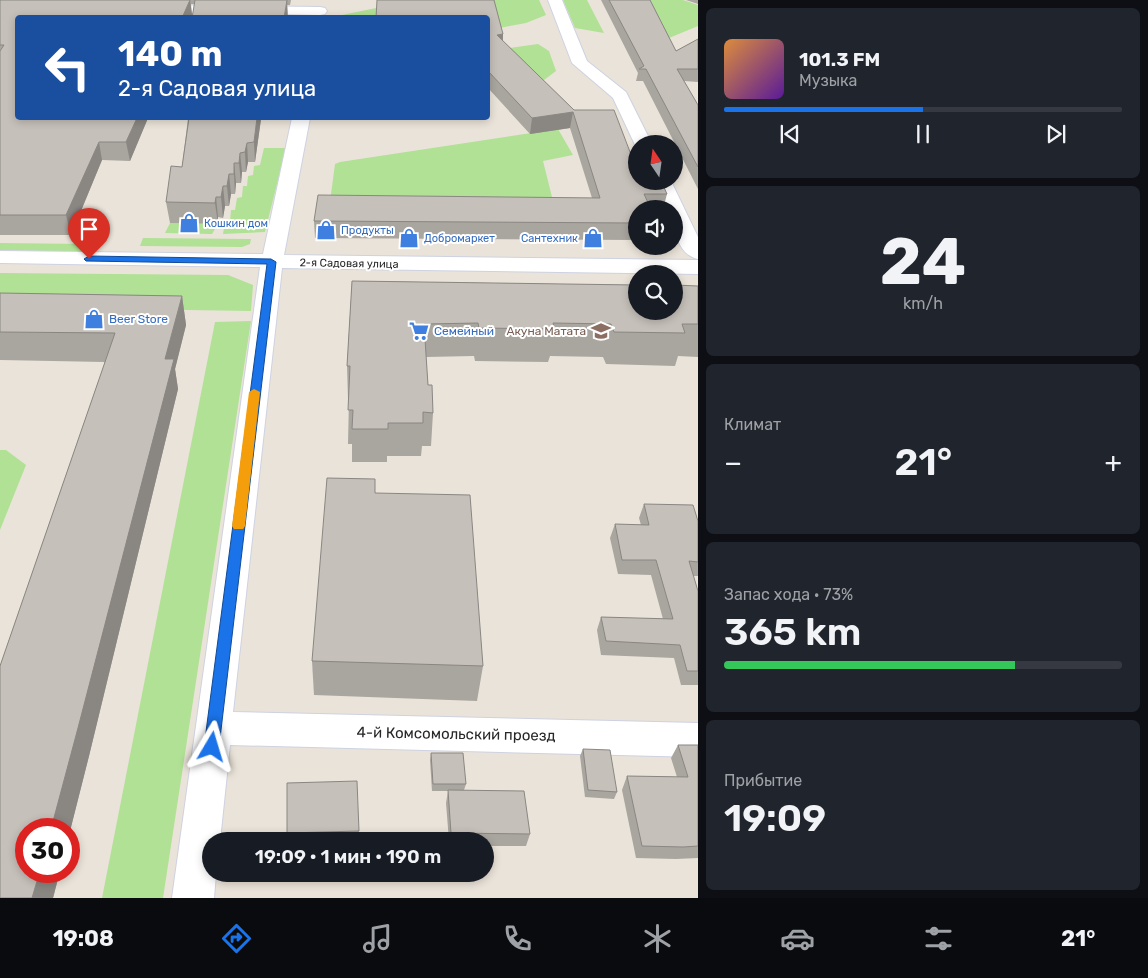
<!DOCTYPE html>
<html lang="ru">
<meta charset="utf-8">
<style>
body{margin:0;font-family:Rubik,sans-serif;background:#20242c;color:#f1f3f6;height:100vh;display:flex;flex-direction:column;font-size:19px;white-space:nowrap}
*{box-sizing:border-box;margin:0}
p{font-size:16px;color:#9ea1a6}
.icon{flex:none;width:28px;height:28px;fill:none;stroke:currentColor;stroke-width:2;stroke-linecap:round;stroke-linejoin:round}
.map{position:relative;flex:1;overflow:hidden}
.sheet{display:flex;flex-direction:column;gap:8px;padding:8px;background:#0d0f14;width:450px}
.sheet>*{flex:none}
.hud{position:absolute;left:15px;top:15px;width:475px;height:105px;border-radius:5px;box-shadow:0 2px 8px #0003;background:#1a4fa0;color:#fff;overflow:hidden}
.needle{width:32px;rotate:347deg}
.tools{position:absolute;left:628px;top:135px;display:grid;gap:10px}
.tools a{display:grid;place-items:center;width:55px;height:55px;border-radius:50%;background:#171b24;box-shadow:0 2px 8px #0003;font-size:25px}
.speed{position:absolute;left:15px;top:818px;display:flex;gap:10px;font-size:25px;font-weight:700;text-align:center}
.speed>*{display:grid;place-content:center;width:65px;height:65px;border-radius:50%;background:#171b24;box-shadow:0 2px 8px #0003;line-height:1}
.speed .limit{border:8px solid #d22;background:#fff;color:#111}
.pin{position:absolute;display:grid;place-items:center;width:42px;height:42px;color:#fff;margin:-51px -21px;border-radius:50% 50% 50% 0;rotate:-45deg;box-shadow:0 0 5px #0007}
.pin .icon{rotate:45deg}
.me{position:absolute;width:55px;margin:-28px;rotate:7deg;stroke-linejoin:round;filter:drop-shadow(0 0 4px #0008)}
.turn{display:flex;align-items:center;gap:18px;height:105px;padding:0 20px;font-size:22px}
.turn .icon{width:65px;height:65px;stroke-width:2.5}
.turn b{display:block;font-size:35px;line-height:42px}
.big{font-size:38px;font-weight:600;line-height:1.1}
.sheet .card{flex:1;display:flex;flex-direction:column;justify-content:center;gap:8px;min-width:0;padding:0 18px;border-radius:8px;background:#20242c}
.sheet .dial{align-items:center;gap:0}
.dial b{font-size:65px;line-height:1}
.song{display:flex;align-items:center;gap:15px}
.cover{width:60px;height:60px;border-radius:8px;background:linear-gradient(135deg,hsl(30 70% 55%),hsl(270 70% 35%))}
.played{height:5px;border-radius:2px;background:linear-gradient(90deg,#1a73e8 50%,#363941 50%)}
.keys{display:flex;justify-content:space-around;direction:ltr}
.heat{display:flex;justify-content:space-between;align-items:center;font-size:28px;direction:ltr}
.charge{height:8px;border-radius:4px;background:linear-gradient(90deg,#34c759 73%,#363941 0)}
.trip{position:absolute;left:202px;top:832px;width:292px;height:50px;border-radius:25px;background:#171b24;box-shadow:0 2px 8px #0003;font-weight:600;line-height:50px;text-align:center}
.menu{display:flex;height:80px;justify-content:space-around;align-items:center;background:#090b0e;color:#9ea1a6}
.menu .icon{width:35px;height:35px}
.menu .current{color:#1a73e8}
.menu b{font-size:22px;color:#f1f3f6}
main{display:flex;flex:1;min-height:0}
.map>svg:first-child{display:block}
.green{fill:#b0e195}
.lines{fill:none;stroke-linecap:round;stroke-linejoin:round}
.minor-casing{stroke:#ced2e1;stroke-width:2}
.minor{fill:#fff;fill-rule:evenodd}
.wall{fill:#a9a59f}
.shaded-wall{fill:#8a8682}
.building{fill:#c5c0b9;stroke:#8a8682}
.route{fill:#1a73e8;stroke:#114b97}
.slow{fill:#f59e0b}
.labels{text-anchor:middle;stroke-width:4;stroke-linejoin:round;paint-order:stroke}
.far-shop-label{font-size:11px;fill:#366cbe;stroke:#fff;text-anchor:start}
.far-street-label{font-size:11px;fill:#282828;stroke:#fff}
.shop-label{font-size:12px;fill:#366cbe;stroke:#fff;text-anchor:start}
.education-label{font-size:12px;fill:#785e54;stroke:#fff;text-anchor:end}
.near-street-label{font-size:15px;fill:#282828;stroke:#fff}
</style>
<main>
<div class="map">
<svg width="698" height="898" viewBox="0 0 698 898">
<rect width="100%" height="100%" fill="#eae3d9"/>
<!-- green -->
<g class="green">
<path d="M 439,0 L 539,0 L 546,15 L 526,23 L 488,30 L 488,18 L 342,18 L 342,15 L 376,8 L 440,9 Z"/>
<path d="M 563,0 L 587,0 L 604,33 L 575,28 Z"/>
<path d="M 637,0 L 683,0 L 698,5 L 698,26 L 669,38 Z"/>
<path d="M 538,44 L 549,51 L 556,71 L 540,83 L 488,51 Z"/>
<path d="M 558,129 L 573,155 L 543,161 L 553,201 L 329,209 L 335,164 L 340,162 Z"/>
<path d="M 264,148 L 286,148 L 265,232 L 223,234 L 225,222 L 230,222 L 231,210 L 235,210 L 237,198 L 242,197 L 243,186 L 247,186 L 248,176 L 253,175 L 254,166 L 260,165 Z"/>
<path d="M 170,223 L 218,224 L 212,234 L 165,233 Z"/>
<path d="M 143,238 L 251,239 L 250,244 L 242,247 L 140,246 Z"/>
<path d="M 0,243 L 88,244 L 85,252 L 0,250 Z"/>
<path d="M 0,273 L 228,275 L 253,285 L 251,311 L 0,307 Z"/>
<path d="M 251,321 L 163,898 L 102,898 L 215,322 Z"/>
<path d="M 0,450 L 6,450 L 26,465 L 0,530 Z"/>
</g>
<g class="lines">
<defs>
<g id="minor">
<path d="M 548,0 L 562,0 L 587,61 L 626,92 L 652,144 L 636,144 L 636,147 L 613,98 L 572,63 Z"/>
<path d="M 154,5 L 320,7 L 325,8 L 327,11 L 325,14 L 320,15 L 149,12 L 147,9 L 149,6 Z"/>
<path d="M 292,118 L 310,118 L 284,255 L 698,260 L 698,274 L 282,268 L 233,712 L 698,723 L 698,757 L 230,745 L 220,841 L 211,841 L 211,874 L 216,874 L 214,898 L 172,898 L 260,267 L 0,263 L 0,251 L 263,254 Z"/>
<path d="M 651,181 L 671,181 L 698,237 L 698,259 C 676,254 674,228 674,209 L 664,209 Z"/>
</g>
</defs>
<!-- minor casing -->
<use href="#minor" class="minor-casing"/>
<!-- minor -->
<use href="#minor" class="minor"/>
</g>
<!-- wall -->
<g class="wall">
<path d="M 0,0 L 291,0 L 290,5 L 191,4 L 192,15 L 191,18 L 18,18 L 18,118 L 148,118 L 130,161 L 102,160 L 71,235 L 0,235 Z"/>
<path d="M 601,0 L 650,0 L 676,51 L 698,39 L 698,82 L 684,81 L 698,105 L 698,189 L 643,81 L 636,81 L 638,73 Z"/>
<path d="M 686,0 L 698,0 L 698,4 Z"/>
<path d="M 488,18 L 503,34 L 503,41 L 574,110 L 667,194 L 663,209 L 636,209 L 636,240 L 315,238 L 314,221 L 592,198 L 570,128 L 530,134 L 488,88 Z"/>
<path d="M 183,118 L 268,118 L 268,119 L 261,119 L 255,162 L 248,162 L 246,172 L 242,172 L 241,183 L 236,183 L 235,194 L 231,194 L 229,206 L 225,206 L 223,218 L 218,217 L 218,224 L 170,223 L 166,202 L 182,167 L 188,118 Z"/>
<path d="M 352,281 L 698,286 L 698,357 L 678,356 L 675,366 L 606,364 L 603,357 L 550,356 L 548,362 L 475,361 L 474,356 L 426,357 L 428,385 L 433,413 L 431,446 L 422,446 L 421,456 L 387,456 L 387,462 L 352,462 L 352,444 L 348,444 L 349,399 L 348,399 L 347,366 Z"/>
<path d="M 0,293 L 182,296 L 186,325 L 175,369 L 178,389 L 89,756 L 69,835 L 69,829 L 26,829 L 26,871 L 60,871 L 53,898 L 0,898 L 0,666 L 105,362 L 0,360 Z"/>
<path d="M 375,493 L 483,666 L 477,701 L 314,695 L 312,661 Z"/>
<path d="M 644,504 L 698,521 L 698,576 L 693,576 L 698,591 L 698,685 L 681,685 L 674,658 L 601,655 L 597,630 L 601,617 L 663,619 L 651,575 L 618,574 L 610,538 L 615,524 L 641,525 L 639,518 Z"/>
<path d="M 678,745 L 698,745 L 698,858 L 676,859 L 636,858 L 622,790 L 627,776 L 677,777 L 671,758 Z"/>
<path d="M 583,749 L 617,792 L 614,799 L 585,797 L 580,756 Z"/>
<path d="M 431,753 L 466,784 L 464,790 L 530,834 L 526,846 L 486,846 L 486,841 L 449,841 L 446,803 L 448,791 L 432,791 L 430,760 Z"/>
<path d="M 359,831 L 359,841 L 288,841 L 287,833 Z"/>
</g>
<!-- shaded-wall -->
<g class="shaded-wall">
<path d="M 190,0 L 192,15 L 191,18 L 182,18 Z"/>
<path d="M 287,0 L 288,18 L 284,18 Z"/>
<path d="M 503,34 L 502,49 L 497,35 Z"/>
<path d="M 573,112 L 570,128 L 530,134 L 532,118 Z"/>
<path d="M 137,118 L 148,118 L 130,161 L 126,142 Z"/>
<path d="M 257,118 L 261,118 L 261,119 L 255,162 L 254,142 Z"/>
<path d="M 99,142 L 102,160 L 71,235 L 66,215 Z"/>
<path d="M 247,143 L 248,162 L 246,172 L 245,152 Z"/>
<path d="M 240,153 L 242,172 L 241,183 L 239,163 Z"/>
<path d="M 234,163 L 236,183 L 235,194 L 234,174 Z"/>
<path d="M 229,174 L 231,194 L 229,206 L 227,186 Z"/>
<path d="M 223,186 L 225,206 L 223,218 L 221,197 Z"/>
<path d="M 216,197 L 218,217 L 218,224 L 215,203 Z"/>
<path d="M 182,296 L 186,325 L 175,369 L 178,389 L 89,756 L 69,835 L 69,829 L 51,829 L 165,359 Z"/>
<path d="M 40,871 L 60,871 L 53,898 L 32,898 Z"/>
</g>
<!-- building -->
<g class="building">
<path d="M 0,0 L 190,0 L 182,18 L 18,18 L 18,118 L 137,118 L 126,142 L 99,142 L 66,215 L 0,215 L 0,51 L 4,45 L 0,45 Z"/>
<path d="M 195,0 L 287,0 L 284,18 L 192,18 Z"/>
<path d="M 377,0 L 494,0 L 503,34 L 497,35 L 574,110 L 614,110 L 635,165 L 636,165 L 636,181 L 661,181 L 667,194 L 644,194 L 651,209 L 636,209 L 636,223 L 314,221 L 318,195 L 600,198 L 573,112 L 532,118 L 488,71 L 488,18 L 376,18 Z"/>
<path d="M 609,0 L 650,0 L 676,51 L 698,39 L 698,69 L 677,69 L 698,105 L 698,167 L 646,69 L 639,69 L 644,66 Z"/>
<path d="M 189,118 L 257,118 L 254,142 L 247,143 L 245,152 L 240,153 L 239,163 L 234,163 L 234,174 L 229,174 L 227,186 L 223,186 L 221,197 L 216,197 L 215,203 L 166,202 L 171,166 L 182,167 Z"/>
<path d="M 352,281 L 636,285 L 636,311 L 674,311 L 674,285 L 698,286 L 698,324 L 682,324 L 685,333 L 614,332 L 611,324 L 553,323 L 555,329 L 479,328 L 478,323 L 424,324 L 428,385 L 432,385 L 433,413 L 423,412 L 423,423 L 388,423 L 388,429 L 352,429 L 353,410 L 348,410 L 350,366 L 347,366 Z"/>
<path d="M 0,293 L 182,296 L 165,359 L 174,359 L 78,728 L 51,829 L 26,829 L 26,871 L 40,871 L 32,898 L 0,898 L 0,666 L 115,333 L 0,332 Z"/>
<path d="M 327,478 L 375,479 L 375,493 L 470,495 L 483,666 L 312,661 Z"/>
<path d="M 644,504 L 693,505 L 698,521 L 698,562 L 689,561 L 698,591 L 698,671 L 687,671 L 680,645 L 606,641 L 601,617 L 673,619 L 656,560 L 622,560 L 615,524 L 649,525 Z"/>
<path d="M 678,745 L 698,745 L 698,846 L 683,847 L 642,846 L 627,776 L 688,777 Z"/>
<path d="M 583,749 L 610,750 L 617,792 L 588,790 Z"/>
<path d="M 431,753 L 463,753 L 466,784 L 433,784 Z"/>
<path d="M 357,781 L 359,831 L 287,833 L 287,783 Z"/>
<path d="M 448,790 L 524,791 L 530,834 L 451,833 Z"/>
</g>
<!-- route -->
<path class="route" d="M 89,256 L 271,259 L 276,262 L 219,747 L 217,752 L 212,754 L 207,752 L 204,747 L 267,264 L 86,261 L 84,259 Z"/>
<!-- slow -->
<path class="slow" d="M 254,389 L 260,392 L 245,526 L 243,529 L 234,529 L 232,526 L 249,392 Z"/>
<!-- icons -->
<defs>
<symbol id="shop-bare" viewBox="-9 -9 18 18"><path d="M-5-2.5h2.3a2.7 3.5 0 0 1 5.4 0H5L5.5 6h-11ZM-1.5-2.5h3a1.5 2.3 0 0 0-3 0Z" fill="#3f7fe0" stroke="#fff" stroke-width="2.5" paint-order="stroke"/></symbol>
<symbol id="supermarket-bare" viewBox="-9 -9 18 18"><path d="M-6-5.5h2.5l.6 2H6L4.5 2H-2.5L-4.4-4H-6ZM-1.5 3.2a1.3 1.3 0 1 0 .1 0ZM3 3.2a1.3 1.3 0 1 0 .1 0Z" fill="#3f7fe0" stroke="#fff" stroke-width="2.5" paint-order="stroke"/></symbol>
<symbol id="school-bare" viewBox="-9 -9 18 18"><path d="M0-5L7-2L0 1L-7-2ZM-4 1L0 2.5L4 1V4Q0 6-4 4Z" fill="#8d6e63" stroke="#fff" stroke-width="2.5" paint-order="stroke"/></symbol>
</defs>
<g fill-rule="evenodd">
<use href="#shop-bare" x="175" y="209" width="28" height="28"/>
<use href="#shop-bare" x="312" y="216" width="28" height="28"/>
<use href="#shop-bare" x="395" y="224" width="28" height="28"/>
<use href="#shop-bare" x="579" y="224" width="28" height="28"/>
<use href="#shop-bare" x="80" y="305" width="28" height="28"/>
<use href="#supermarket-bare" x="405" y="317" width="28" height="28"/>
<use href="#school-bare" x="587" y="317" width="28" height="28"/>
</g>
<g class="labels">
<!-- far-shop labels -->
<g class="far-shop-label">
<text x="204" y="227">Кошкин дом</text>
<text x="341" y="234">Продукты</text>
<text x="424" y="242">Добромаркет</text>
<text x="578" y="242" text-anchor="end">Сантехник</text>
</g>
<!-- far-street labels -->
<g class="far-street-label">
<text transform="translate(349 263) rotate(1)" y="4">2-я Садовая улица</text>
</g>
<!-- shop labels -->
<g class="shop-label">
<text x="109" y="323">Beer Store</text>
<text x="434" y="335">Семейный</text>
</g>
<!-- education labels -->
<g class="education-label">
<text x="586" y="335">Акуна Матата</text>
</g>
<!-- near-street labels -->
<g class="near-street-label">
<text transform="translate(456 734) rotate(1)" y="5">4-й Комсомольский проезд</text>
</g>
</g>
</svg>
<div class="tools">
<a><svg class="needle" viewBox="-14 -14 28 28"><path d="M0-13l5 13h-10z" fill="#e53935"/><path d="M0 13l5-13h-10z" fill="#9ea1a6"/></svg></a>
<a><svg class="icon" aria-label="sound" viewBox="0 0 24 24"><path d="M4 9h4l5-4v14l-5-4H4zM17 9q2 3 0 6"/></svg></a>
<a><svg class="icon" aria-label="search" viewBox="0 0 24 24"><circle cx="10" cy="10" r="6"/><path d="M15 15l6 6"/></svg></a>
</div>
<div class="speed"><div class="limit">30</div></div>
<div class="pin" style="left:89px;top:259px;background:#d93025"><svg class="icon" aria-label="arrive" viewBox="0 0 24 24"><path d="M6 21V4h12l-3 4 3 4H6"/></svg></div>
<svg class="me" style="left:212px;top:747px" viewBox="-20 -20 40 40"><path d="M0-17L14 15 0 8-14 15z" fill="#1a73e8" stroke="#fff" stroke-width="4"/></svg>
<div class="trip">19:09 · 1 мин · 190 m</div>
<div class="hud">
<div class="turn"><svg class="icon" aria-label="left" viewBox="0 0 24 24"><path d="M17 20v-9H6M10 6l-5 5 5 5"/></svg><div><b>140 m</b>2-я Садовая улица</div></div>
</div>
</div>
<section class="sheet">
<div class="card">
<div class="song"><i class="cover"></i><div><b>101.3 FM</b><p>Музыка</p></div></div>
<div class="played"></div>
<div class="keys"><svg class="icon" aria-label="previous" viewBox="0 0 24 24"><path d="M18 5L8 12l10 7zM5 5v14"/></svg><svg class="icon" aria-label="pause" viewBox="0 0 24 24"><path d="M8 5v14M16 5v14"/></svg><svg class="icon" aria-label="next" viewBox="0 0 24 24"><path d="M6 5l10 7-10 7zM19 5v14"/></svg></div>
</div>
<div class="card dial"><b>24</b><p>km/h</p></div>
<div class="card"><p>Климат</p>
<div class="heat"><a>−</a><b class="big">21°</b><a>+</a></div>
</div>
<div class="card"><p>Запас хода · 73%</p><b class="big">365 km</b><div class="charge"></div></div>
<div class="card"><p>Прибытие</p><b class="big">19:09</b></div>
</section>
</main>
<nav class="menu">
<b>19:08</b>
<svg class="icon current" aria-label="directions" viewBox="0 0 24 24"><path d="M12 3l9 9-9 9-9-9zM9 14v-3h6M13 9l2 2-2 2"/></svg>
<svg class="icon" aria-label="music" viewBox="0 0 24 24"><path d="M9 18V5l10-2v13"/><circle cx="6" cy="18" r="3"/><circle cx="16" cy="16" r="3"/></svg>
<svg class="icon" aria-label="phone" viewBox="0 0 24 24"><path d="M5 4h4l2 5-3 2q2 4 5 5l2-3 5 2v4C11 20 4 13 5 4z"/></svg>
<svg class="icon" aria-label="climate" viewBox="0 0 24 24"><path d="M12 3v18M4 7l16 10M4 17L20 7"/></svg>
<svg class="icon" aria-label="car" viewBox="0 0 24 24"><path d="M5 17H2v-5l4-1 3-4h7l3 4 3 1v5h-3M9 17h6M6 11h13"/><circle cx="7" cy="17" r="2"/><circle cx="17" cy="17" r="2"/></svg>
<svg class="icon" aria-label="filters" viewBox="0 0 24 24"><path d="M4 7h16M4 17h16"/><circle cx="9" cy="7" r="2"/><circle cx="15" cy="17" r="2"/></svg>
<b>21°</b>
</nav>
